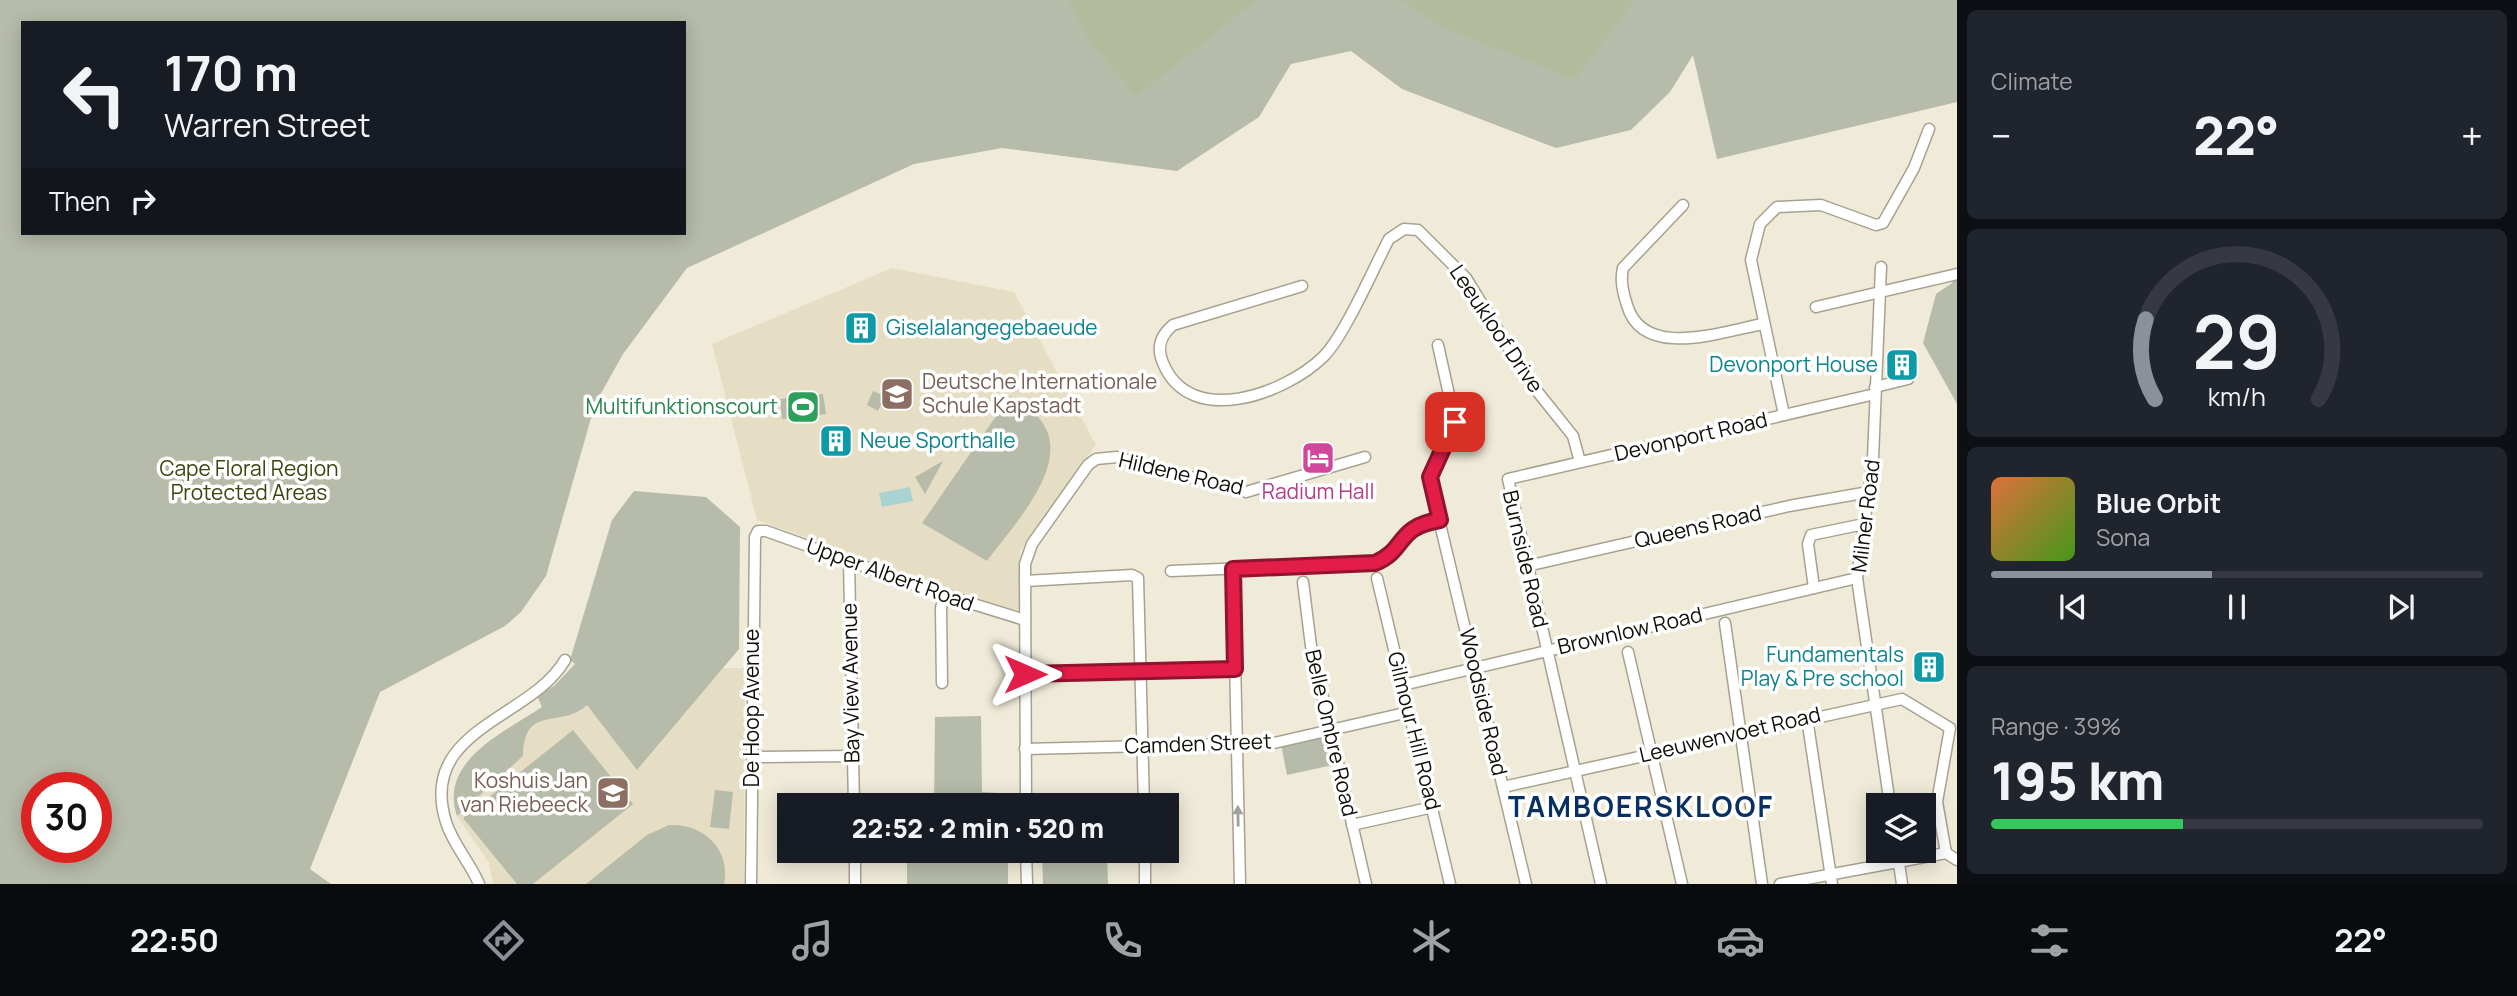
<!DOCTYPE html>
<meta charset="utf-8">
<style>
body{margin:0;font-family:Manrope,sans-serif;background:#20242c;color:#f1f3f6;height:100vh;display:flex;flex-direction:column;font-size:26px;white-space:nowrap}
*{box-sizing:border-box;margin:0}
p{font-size:23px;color:#9ea1a6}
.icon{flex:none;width:38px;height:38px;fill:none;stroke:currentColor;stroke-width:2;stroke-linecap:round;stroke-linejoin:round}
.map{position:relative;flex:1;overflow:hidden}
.panel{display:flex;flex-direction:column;gap:10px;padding:10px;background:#0d0f14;width:560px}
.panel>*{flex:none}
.guide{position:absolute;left:21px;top:21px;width:665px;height:214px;border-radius:0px;box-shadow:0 4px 18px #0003;background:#171b24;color:#f1f3f6;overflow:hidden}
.buttons{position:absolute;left:1866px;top:793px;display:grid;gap:14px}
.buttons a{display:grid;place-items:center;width:70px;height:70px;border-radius:0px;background:#171b24;box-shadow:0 4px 18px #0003;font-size:35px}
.speed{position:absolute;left:21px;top:772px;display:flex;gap:14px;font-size:35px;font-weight:700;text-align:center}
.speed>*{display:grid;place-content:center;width:91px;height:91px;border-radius:50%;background:#171b24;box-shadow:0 4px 18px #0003;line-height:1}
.speed .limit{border:10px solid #d22;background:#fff;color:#111}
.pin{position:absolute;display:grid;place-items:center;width:60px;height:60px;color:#fff;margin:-30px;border-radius:14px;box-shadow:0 4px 10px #0006}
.me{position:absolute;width:77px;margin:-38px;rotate:90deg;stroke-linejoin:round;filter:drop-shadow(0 0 5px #0008)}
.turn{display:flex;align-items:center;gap:24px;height:147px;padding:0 28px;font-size:32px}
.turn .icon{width:91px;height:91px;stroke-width:2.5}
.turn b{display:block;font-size:49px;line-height:60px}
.then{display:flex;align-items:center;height:66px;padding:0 28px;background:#0003;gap:14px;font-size:26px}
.big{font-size:52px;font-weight:800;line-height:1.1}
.panel .card{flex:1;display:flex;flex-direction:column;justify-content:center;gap:10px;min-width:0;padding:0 24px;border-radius:10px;background:#20242c}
.panel .dial{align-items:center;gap:0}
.dial svg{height:182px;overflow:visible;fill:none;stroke:#363941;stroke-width:7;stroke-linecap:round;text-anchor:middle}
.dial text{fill:#f1f3f6;stroke:none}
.song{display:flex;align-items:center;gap:21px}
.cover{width:84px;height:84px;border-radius:10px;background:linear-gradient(135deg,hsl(20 70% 55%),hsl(100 70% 35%))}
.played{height:7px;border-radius:4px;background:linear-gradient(90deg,#8c9099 45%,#363941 45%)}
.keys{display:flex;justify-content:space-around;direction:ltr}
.heat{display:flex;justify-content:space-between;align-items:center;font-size:38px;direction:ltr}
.charge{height:10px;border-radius:5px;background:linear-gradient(90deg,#34c759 39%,#363941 0)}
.trip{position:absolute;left:777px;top:793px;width:402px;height:70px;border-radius:0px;background:#171b24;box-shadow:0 4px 18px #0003;font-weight:800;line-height:70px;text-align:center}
.tabs{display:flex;height:112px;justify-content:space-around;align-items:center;background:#090b0e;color:#9ea1a6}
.tabs .icon{width:49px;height:49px}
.tabs .selected{color:#8c9099}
.tabs b{font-size:32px;color:#f1f3f6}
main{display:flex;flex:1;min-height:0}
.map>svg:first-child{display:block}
.built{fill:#e6dec4}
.green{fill:#b7bba9;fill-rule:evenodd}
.forest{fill:#b4bb9c}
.water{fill:#a9d2d2}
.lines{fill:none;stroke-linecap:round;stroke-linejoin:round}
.street-casing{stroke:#a7a290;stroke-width:13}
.street{stroke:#fff;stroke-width:10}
.oneway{fill:#9f9f9c}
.route-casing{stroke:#92132f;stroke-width:18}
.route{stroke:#e11d48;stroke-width:12}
.labels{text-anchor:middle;stroke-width:7;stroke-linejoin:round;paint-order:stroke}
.culture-label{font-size:21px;fill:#0d838f;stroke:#fff;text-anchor:start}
.street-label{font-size:21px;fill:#100e08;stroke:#fff}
.education-label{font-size:21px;fill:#785e54;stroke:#fff;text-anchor:start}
.leisure-label{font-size:21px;fill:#27864d;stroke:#fff;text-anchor:end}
.park-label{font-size:21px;fill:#3b430e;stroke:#fff}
.hotel-label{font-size:21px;fill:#b23c85;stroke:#fff}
.district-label{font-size:28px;font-weight:bold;letter-spacing:2px;fill:#083063;stroke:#fff}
</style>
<main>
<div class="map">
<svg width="1957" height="884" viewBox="0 0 1957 884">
<rect width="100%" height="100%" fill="#f0ebd8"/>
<!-- built -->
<g class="built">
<path d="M 892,268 L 1014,292 L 1096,445 L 1020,551 L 1021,606 L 1015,614 L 757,520 L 712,344 Z"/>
<path d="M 723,668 L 745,668 L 744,884 L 493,884 L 489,863 L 457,816 L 523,756 L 523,738 L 540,720 L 580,712 L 587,704 L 638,769 Z"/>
<path d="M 1107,795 L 1107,805 L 1033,805 L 1033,800 Z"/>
</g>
<!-- green -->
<g class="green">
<path d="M 0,0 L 1957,0 L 1957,102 L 1717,159 L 1693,55 L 1670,92 L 1631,130 L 1556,148 L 1402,89 L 1351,51 L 1291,64 L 1259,117 L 1177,171 L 1002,148 L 914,164 L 687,268 L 623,354 L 595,404 L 546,576 L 521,612 L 505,626 L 380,692 L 310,869 L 331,884 L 0,884 ZM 23,23 L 684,23 L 684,233 L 23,233 ZM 37,788 L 96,788 L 96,847 L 37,847 Z"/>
<path d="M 1957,272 L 1957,404 L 1923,343 L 1936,294 L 1952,283 Z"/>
<path d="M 873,391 L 885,396 L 878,411 L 867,405 Z"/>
<path d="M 823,394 L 826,414 L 782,419 L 780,399 Z"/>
<path d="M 1010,396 C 1018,402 1028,408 1036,415 C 1080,458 1012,526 987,561 L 922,523 Z"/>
<path d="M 943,461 L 925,494 L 915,477 Z"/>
<path d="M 634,491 L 706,497 L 740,527 L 739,649 L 637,770 L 587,705 C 563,729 524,703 523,756 L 457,816 C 438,761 505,732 542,707 L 537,696 L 554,686 L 575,664 L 570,660 L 612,520 Z"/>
<path d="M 981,716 L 982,792 L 1020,794 L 1020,805 L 934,805 L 935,717 Z"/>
<path d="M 573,730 L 633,804 L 533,884 L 517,884 L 463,818 Z"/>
<path d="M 1320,737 L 1328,744 L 1333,765 L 1287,775 L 1281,744 Z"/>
<path d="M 715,790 L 733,792 L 729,829 L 710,827 Z"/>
<path d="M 1105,799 L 1105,805 L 1040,805 L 1040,801 Z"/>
<path d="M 669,825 C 703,823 731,849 724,884 L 586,884 L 647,835 Z"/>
<rect x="907" y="851" width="101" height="33"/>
<path d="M 1042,851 L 1107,851 L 1108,884 L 1043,884 Z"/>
</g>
<!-- forest -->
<g class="forest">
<path d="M 1068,0 L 1256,0 L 1137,96 L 1090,42 Z"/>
<path d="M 1401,0 L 1635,0 L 1575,79 L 1442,27 Z"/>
</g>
<!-- water -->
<path class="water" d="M 910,487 L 913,501 L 882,507 L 879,493 Z"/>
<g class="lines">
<defs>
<g id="street">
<path d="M 1683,205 L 1623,268 C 1620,281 1623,292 1627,305 C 1643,361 1723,331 1763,324"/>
<path d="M 1881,267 L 1873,458 L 1857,578 L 1890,805"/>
<path d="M 1302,286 L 1173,325 C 1161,335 1156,347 1163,363 C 1190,429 1285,394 1323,357 C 1344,337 1374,267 1389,239 L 1404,229 L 1418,230 L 1466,278 L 1529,381 L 1573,436 L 1580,462"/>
<path d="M 1816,307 L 1957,274"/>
<path d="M 1438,345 L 1455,422 L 1431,474 L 1430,482 L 1526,884"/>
<path d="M 1875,387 L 1908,379"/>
<path d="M 1784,415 L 1751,260 L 1760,224 L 1777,207 L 1821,205 L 1876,225 L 1883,223 L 1914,168 L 1929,129"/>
<path d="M 849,561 L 854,805"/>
<path d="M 1527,566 L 1789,506 L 1869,492"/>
<path d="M 1233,569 L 1240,884"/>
<path d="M 1171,571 L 1375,563 C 1407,550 1395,526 1440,520"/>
<path d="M 1377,578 L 1450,884"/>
<path d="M 1025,581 L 1132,575 L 1138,578 L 1144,805"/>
<path d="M 1303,582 L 1311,646 L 1366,884"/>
<path d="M 1814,588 L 1808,544 L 1811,535 L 1864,524"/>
<path d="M 1725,623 L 1762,884"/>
<path d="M 1628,652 L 1682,884"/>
<path d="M 1025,674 L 1235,669"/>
<path d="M 942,683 L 941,608 L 944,595"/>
<path d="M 1403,685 L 1857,578"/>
<path d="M 1807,718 L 1832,884"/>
<path d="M 1025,749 L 1274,743 L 1409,712"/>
<path d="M 752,757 L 853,756"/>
<path d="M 1503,787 L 1902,699 L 1950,728 L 1937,802 L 1946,853 L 1957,860"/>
<path d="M 1026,805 L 1025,564 L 1032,544 L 1088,465 L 1096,459 L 1117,457 L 1246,492 L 1365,457"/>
<path d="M 1352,825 L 1433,807"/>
<path d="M 855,850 L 855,884"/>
<path d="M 1026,850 L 1027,884"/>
<path d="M 1145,850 L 1145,884"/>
<path d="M 1897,850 L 1902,884"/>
<path d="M 479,884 C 470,862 453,845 446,822 C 417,729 531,719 565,660"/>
<path d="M 751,884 L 755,537 L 758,531 L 766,531 L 944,595 L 1025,620"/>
<path d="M 1601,884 L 1508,479 L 1875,394"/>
<path d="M 1780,884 L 1946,853"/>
</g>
</defs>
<!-- street casing -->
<use href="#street" class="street-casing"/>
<!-- street -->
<use href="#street" class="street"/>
</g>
<!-- one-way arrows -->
<defs><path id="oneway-solid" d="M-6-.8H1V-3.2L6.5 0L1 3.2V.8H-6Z" transform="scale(1.75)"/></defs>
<use class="oneway" href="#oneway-solid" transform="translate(1238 816) rotate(-91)"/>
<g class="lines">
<defs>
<path id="route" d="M 1025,674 L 1235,669 L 1233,569 L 1375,563 C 1407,550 1395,527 1440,520 L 1430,477 L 1455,422"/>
</defs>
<!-- route casing -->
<use href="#route" class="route-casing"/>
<!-- route -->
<use href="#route" class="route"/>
</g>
<!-- icons -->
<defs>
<symbol id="building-square" viewBox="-11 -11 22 22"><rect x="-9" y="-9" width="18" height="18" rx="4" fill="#0f9aa8" stroke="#fff"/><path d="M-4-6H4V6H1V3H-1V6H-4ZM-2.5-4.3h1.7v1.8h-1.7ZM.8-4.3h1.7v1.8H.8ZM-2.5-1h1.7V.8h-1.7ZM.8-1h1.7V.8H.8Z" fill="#fff"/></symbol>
<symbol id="school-square" viewBox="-11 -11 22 22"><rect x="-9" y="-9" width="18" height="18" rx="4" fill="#8d6e63" stroke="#fff"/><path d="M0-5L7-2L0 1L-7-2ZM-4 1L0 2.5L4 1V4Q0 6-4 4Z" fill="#fff"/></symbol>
<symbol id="stadium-square" viewBox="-11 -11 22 22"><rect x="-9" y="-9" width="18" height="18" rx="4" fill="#2e9e5b" stroke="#fff"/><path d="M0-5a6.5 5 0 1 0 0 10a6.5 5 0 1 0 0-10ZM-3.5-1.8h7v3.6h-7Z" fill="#fff"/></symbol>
<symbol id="hotel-square" viewBox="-11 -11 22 22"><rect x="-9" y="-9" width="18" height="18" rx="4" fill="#d1479c" stroke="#fff"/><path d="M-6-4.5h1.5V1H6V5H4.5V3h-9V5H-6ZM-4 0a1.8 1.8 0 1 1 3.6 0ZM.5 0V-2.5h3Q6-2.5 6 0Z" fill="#fff"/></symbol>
</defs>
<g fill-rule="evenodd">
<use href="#building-square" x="842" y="309" width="38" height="38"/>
<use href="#building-square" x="1883" y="346" width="38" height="38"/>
<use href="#school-square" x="878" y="375" width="38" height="38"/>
<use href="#stadium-square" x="784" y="388" width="38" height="38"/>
<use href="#building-square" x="817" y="422" width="38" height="38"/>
<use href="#hotel-square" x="1299" y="439" width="38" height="38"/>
<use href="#building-square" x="1910" y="648" width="38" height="38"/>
<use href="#school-square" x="594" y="774" width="38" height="38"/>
</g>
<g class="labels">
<!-- culture labels -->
<g class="culture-label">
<text x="886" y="335">Giselalangegebaeude</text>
<text x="1878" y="372" text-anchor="end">Devonport House</text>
<text x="860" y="448">Neue Sporthalle</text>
<text x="1904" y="662" text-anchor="end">Fundamentals<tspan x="1904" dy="24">Play &amp; Pre school</tspan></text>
</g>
<!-- street labels -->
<g class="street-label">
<text transform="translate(1496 329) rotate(56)" y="7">Leeukloof Drive</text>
<text transform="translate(1691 437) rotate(-13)" y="7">Devonport Road</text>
<text transform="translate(1181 474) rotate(13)" y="7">Hildene Road</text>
<text transform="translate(1866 516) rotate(-83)" y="7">Milner Road</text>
<text transform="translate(1698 527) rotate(-13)" y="7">Queens Road</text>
<text transform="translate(1525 559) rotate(77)" y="7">Burnside Road</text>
<text transform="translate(890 575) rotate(20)" y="7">Upper Albert Road</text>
<text transform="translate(1630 631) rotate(-13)" y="7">Brownlow Road</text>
<text transform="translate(851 683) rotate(-91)" y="7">Bay View Avenue</text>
<text transform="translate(1483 702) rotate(77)" y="7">Woodside Road</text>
<text transform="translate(752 708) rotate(-90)" y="7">De Hoop Avenue</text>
<text transform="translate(1414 731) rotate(76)" y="7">Gilmour Hill Road</text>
<text transform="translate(1331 733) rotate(77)" y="7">Belle Ombre Road</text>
<text transform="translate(1730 735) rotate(-13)" y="7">Leeuwenvoet Road</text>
<text transform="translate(1198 744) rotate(-2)" y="7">Camden Street</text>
</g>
<!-- education labels -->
<g class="education-label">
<text x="922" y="389">Deutsche Internationale<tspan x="922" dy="24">Schule Kapstadt</tspan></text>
<text x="588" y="788" text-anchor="end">Koshuis Jan<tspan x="588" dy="24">van Riebeeck</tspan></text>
</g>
<!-- leisure labels -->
<g class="leisure-label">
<text x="778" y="414">Multifunktionscourt</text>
</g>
<!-- park labels -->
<g class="park-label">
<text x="249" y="476">Cape Floral Region<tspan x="249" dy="24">Protected Areas</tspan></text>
</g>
<!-- hotel labels -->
<g class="hotel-label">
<text x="1318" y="499">Radium Hall</text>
</g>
<!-- district labels -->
<g class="district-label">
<text x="1641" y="817">TAMBOERSKLOOF</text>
</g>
</g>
</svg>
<div class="buttons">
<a><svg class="icon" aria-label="layers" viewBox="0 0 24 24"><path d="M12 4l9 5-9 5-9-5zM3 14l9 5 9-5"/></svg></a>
</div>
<div class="speed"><div class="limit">30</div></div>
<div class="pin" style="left:1455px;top:422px;background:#d93025"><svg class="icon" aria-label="arrive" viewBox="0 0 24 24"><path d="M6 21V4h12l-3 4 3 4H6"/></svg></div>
<svg class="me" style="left:1025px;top:674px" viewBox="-20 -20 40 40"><path d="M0-17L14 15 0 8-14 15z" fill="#e11d48" stroke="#fff" stroke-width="4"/></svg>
<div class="trip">22:52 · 2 min · 520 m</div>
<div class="guide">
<div class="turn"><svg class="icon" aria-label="left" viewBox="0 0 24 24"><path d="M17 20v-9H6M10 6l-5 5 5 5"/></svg><div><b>170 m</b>Warren Street</div></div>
<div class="then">Then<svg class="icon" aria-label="right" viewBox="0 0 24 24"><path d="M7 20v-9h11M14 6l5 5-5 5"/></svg></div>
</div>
</div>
<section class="panel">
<div class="card"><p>Climate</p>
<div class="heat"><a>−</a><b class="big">22°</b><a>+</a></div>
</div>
<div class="card dial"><svg viewBox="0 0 100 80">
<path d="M14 69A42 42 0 1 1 86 69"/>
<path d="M14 69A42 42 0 0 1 10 34" stroke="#8c9099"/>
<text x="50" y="56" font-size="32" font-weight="700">29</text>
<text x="50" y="72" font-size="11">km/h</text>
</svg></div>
<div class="card">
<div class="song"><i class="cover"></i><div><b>Blue Orbit</b><p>Sona</p></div></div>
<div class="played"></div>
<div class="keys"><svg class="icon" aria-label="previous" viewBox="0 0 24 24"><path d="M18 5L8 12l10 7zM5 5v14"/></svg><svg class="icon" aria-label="pause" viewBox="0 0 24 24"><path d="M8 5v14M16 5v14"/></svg><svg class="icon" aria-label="next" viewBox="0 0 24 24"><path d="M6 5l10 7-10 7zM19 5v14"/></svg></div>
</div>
<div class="card"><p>Range · 39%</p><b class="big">195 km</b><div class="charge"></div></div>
</section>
</main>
<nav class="tabs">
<b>22:50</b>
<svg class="icon selected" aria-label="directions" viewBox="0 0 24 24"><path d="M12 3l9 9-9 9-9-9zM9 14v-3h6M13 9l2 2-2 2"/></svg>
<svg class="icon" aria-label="music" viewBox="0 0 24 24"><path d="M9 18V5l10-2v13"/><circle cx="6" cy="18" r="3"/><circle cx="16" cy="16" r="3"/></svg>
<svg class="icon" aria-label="phone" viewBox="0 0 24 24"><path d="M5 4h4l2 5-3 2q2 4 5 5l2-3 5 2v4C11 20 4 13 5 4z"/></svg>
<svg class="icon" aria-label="climate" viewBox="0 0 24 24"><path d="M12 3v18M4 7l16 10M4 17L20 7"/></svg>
<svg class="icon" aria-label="car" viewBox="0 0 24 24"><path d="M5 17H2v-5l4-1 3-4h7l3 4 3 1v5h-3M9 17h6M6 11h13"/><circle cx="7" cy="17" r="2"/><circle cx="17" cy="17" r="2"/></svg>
<svg class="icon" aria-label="filters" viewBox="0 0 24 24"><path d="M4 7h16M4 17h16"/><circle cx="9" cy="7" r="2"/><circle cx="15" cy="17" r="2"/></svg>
<b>22°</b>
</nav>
